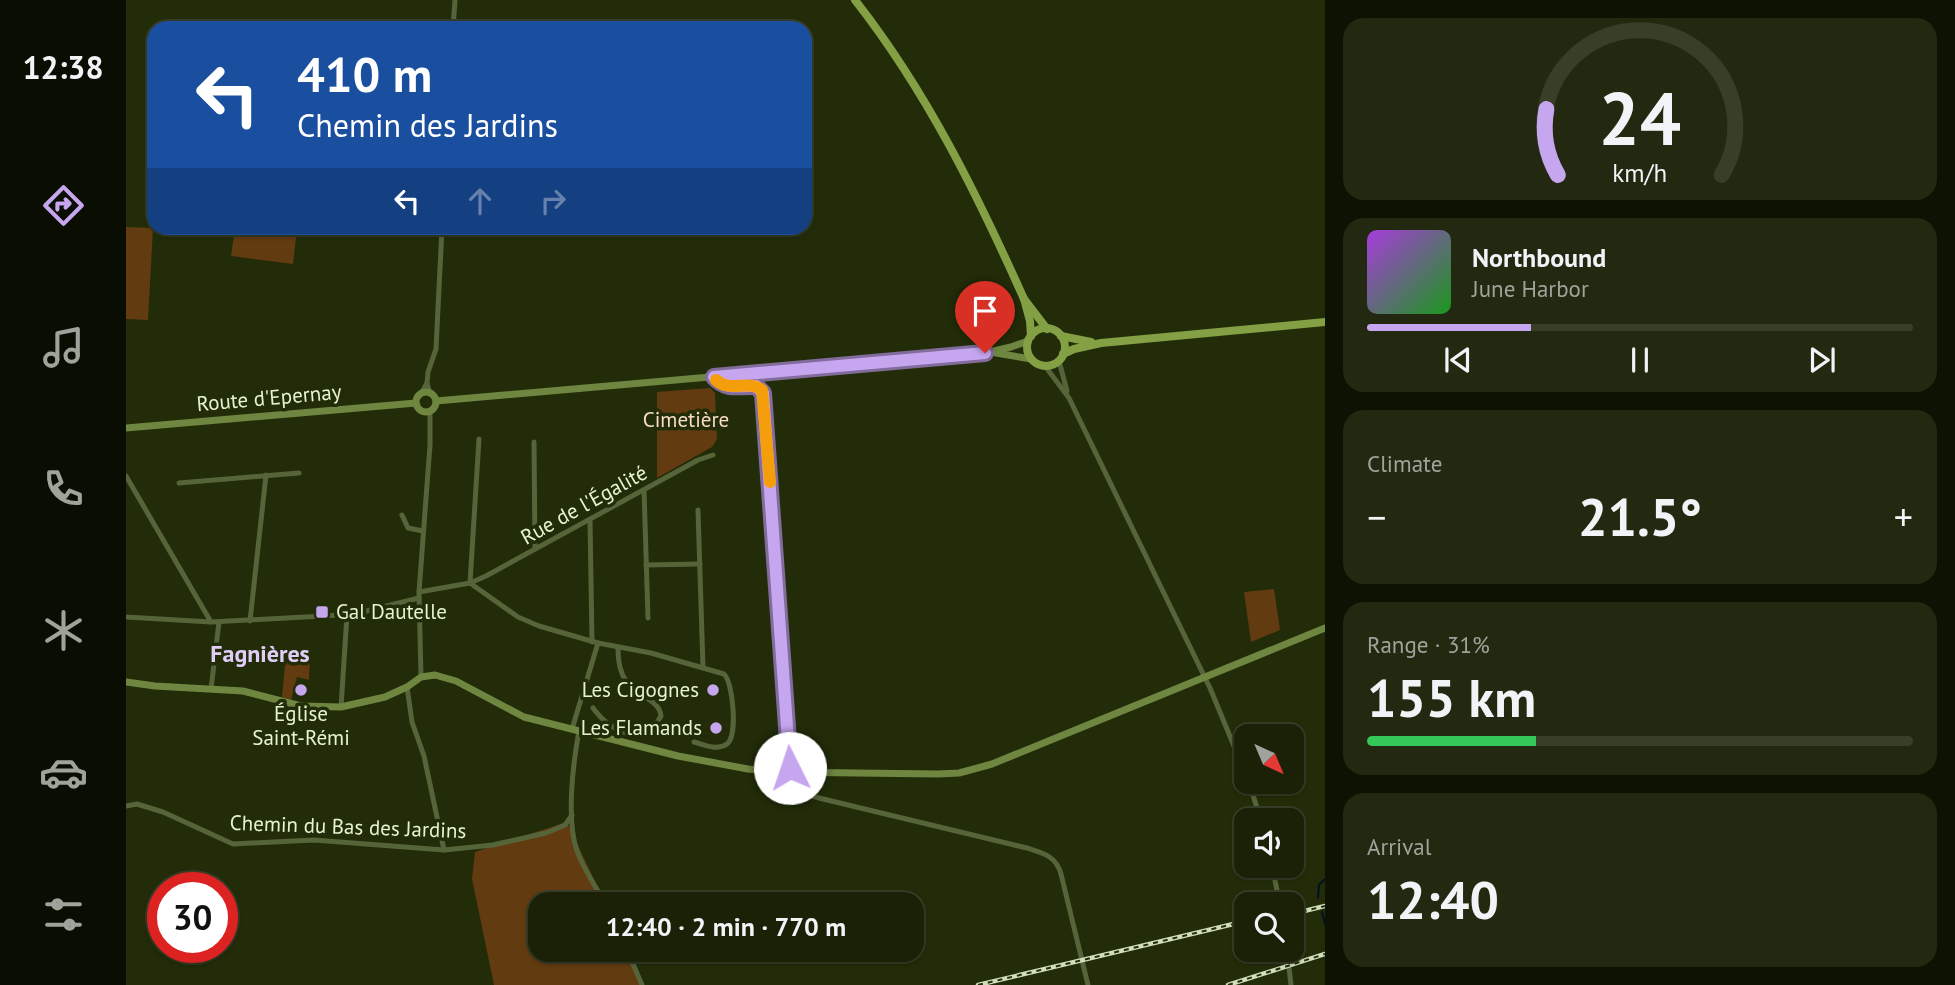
<!DOCTYPE html>
<meta charset="utf-8">
<style>
body{margin:0;font-family:"PT Sans",sans-serif;background:#232910;color:#f1f3f6;height:100vh;display:flex;flex-direction:column;font-size:26px;white-space:nowrap}
*{box-sizing:border-box;margin:0}
p{font-size:23px;color:#9fa39b}
.icon{flex:none;width:38px;height:38px;fill:none;stroke:currentColor;stroke-width:2;stroke-linecap:round;stroke-linejoin:round}
.map{position:relative;flex:1;overflow:hidden}
.sheet{display:flex;flex-direction:column;gap:18px;padding:18px;background:#0e1203;width:630px}
.sheet>*{flex:none}
.guide{position:absolute;left:21px;top:21px;width:665px;height:214px;border-radius:21px;box-shadow:0 2px 5px #0004,0 0 0 2px #383e28;background:#1a4fa0;color:#fff;overflow:hidden}
.needle{width:46px;rotate:136deg}
.fabs{position:absolute;left:1108px;top:724px;display:grid;gap:14px}
.fabs a{display:grid;place-items:center;width:70px;height:70px;border-radius:14px;background:#1a2106;box-shadow:0 2px 5px #0004,0 0 0 2px #383e28;font-size:35px}
.speed{position:absolute;left:21px;top:872px;display:flex;gap:14px;font-size:35px;font-weight:700;text-align:center}
.speed>*{display:grid;place-content:center;width:91px;height:91px;border-radius:50%;background:#1a2106;box-shadow:0 2px 5px #0004,0 0 0 2px #383e28;line-height:1}
.speed .limit{border:10px solid #d22;background:#fff;color:#111}
.pin{position:absolute;display:grid;place-items:center;width:60px;height:60px;color:#fff;margin:-72px -30px;border-radius:50% 50% 50% 0;rotate:-45deg;box-shadow:0 0 7px #0007}
.pin .icon{rotate:45deg}
.me{position:absolute;width:77px;margin:-38px;rotate:356deg;stroke-linejoin:round;filter:drop-shadow(0 0 5px #0008)}
.turn{display:flex;align-items:center;gap:24px;height:147px;padding:0 35px;font-size:32px}
.turn .icon{width:91px;height:91px;stroke-width:2.5}
.turn b{display:block;font-size:49px;line-height:60px}
.lanes{display:flex;align-items:center;height:66px;padding:0 35px;background:#0003;justify-content:center;gap:35px;direction:ltr}
.lanes .off{opacity:.35}
.big{font-size:52px;font-weight:800;line-height:1.1}
.sheet .card{flex:1;display:flex;flex-direction:column;justify-content:center;gap:10px;min-width:0;padding:0 24px;border-radius:21px;background:#232910}
.sheet .dial{align-items:center;gap:0}
.dial svg{height:182px;overflow:visible;fill:none;stroke:#383e28;stroke-width:7;stroke-linecap:round;text-anchor:middle}
.dial text{fill:#f1f3f6;stroke:none}
.song{display:flex;align-items:center;gap:21px}
.cover{width:84px;height:84px;border-radius:10px;background:linear-gradient(135deg,hsl(280 70% 55%),hsl(120 70% 35%))}
.played{height:7px;border-radius:4px;background:linear-gradient(90deg,#c7a6f0 30%,#383e28 30%)}
.keys{display:flex;justify-content:space-around;direction:ltr}
.heat{display:flex;justify-content:space-between;align-items:center;font-size:38px;direction:ltr}
.charge{height:10px;border-radius:5px;background:linear-gradient(90deg,#34c759 31%,#383e28 0)}
.trip{position:absolute;left:402px;top:892px;width:396px;height:70px;border-radius:21px;background:#1a2106;box-shadow:0 2px 5px #0004,0 0 0 2px #383e28;font-weight:800;line-height:70px;text-align:center}
main{display:flex;flex:1;min-height:0}
.tabs{display:flex;flex-direction:column;width:126px;justify-content:space-around;align-items:center;background:#0a0d02;color:#9fa39b}
.tabs .icon{width:49px;height:49px}
.tabs .active{color:#c7a6f0}
.tabs b{font-size:32px;color:#f1f3f6}
.map>svg:first-child{display:block}
.green{fill:#623b10}
.lines{fill:none;stroke-linecap:round;stroke-linejoin:round}
.stream{stroke:#001124;stroke-width:2}
.street{stroke:#56643a;stroke-width:5}
.secondary{stroke:#6f8641;stroke-width:7}
.primary{stroke:#83a045;stroke-width:8}
.rail-casing{stroke:#d1debb;stroke-width:4.5}
.rail{stroke:#222c08;stroke-width:2;stroke-dasharray:5;stroke-linecap:butt}
.route-casing{stroke:#816c9c;stroke-width:18}
.route{stroke:#c7a6f0;stroke-width:12}
.slow{stroke:#f59e0b;stroke-width:12}
.poi-dot{fill:#c7a6f0;stroke:#222c08;stroke-width:2.5}
.labels{text-anchor:middle;stroke-width:7;stroke-linejoin:round;paint-order:stroke}
.street-label{font-size:21px;fill:#e6f3d0;stroke:#222c08}
.park-label{font-size:21px;fill:#f8dcc3;stroke:#222c08}
.poi-label{font-size:21px;fill:#e6f3d0;stroke:#222c08;text-anchor:end}
.quarter-label{font-size:24px;font-weight:bold;fill:#e0cef8;stroke:#222c08}
</style>
<main>
<nav class="tabs">
<b>12:38</b>
<svg class="icon active" aria-label="directions" viewBox="0 0 24 24"><path d="M12 3l9 9-9 9-9-9zM9 14v-3h6M13 9l2 2-2 2"/></svg>
<svg class="icon" aria-label="music" viewBox="0 0 24 24"><path d="M9 18V5l10-2v13"/><circle cx="6" cy="18" r="3"/><circle cx="16" cy="16" r="3"/></svg>
<svg class="icon" aria-label="phone" viewBox="0 0 24 24"><path d="M5 4h4l2 5-3 2q2 4 5 5l2-3 5 2v4C11 20 4 13 5 4z"/></svg>
<svg class="icon" aria-label="climate" viewBox="0 0 24 24"><path d="M12 3v18M4 7l16 10M4 17L20 7"/></svg>
<svg class="icon" aria-label="car" viewBox="0 0 24 24"><path d="M5 17H2v-5l4-1 3-4h7l3 4 3 1v5h-3M9 17h6M6 11h13"/><circle cx="7" cy="17" r="2"/><circle cx="17" cy="17" r="2"/></svg>
<svg class="icon" aria-label="filters" viewBox="0 0 24 24"><path d="M4 7h16M4 17h16"/><circle cx="9" cy="7" r="2"/><circle cx="15" cy="17" r="2"/></svg>
</nav>
<div class="map">
<svg width="1199" height="985" viewBox="0 0 1199 985">
<rect width="100%" height="100%" fill="#222c08"/>
<!-- green -->
<g class="green">
<path d="M 0,227 L 27,228 L 22,320 L 0,319 Z"/>
<path d="M 109,228 L 171,228 L 167,264 L 105,256 Z"/>
<path d="M 584,388 L 589,393 L 591,439 L 586,447 L 531,478 L 531,392 Z"/>
<path d="M 1148,589 L 1154,630 L 1125,642 L 1118,592 Z"/>
<path d="M 160,653 L 184,655 L 183,680 L 171,677 L 165,700 L 156,697 Z"/>
<path d="M 441,822 L 480,905 L 415,905 L 415,950 L 502,950 L 518,985 L 368,985 L 346,879 L 349,852 Z"/>
</g>
<g class="lines">
<!-- stream -->
<g class="stream">
<path d="M 1192,898 L 1193,885 L 1199,879"/>
<path d="M 1196,912 L 1199,924"/>
</g>
<!-- street -->
<g class="street">
<path d="M 327,28 L 329,0"/>
<path d="M 933,361 L 941,391"/>
<path d="M 919,366 L 943,398 L 1084,688 L 1120,775"/>
<path d="M 588,377 L 598,386 L 630,386 L 637,393 L 665,772"/>
<path d="M 301,383 L 302,372 L 310,349 L 316,228"/>
<path d="M 295,394 L 301,383 L 304,394"/>
<path d="M 353,439 L 344,583 L 360,576 L 572,460 L 587,455"/>
<path d="M 408,442 L 409,549"/>
<path d="M 0,476 L 85,622"/>
<path d="M 53,483 L 173,473"/>
<path d="M 518,490 L 522,618"/>
<path d="M 572,510 L 577,668"/>
<path d="M 276,515 L 282,528 L 297,531"/>
<path d="M 464,520 L 466,642"/>
<path d="M 520,565 L 574,564"/>
<path d="M 293,592 L 344,583 L 392,617 L 413,626 L 472,643 L 525,653 L 598,674 C 607,682 612,736 601,744 C 591,751 578,745 568,742"/>
<path d="M 0,617 L 85,622 L 198,616 L 228,614 L 293,598"/>
<path d="M 124,621 L 140,475"/>
<path d="M 295,677 L 293,592 L 304,445 L 304,412"/>
<path d="M 281,687 L 286,722 L 298,756 L 318,850"/>
<path d="M 85,689 L 93,622"/>
<path d="M 215,707 L 221,615"/>
<path d="M 467,708 C 484,731 517,749 535,716 C 532,691 491,701 492,648"/>
<path d="M 446,729 L 472,643"/>
<path d="M 453,731 C 447,763 440,820 451,851 C 458,870 470,887 480,905"/>
<path d="M 634,771 L 649,785 L 693,798 L 901,848 C 917,853 930,856 935,874 L 962,985"/>
<path d="M 1123,782 L 1135,821"/>
<path d="M 0,806 L 11,804 L 37,812 L 107,844 L 188,840 L 318,850 L 367,845 L 420,833 L 439,825 L 446,815"/>
<path d="M 1146,866 L 1154,905"/>
<path d="M 501,950 L 516,985"/>
<path d="M 1161,950 L 1165,985"/>
</g>
<!-- secondary -->
<g class="secondary">
<path d="M 870,353 L 905,359"/>
<circle cx="300" cy="402" r="10"/>
<path d="M 310,401 L 859,353 L 885,347 L 902,341"/>
<path d="M 0,428 L 290,403"/>
<path d="M 0,682 L 29,686 L 117,691 L 175,706 L 215,707 L 259,697 L 281,687 L 295,677 L 309,675 L 330,681 L 398,717 L 552,756 L 622,769 L 650,772 L 812,774 L 833,773 L 866,764 L 1199,628"/>
</g>
<!-- primary -->
<g class="primary">
<path d="M 729,0 C 801,92 851,194 898,299 L 904,321 L 905,336"/>
<path d="M 898,299 L 921,329"/>
<circle cx="920" cy="347" r="19"/>
<path d="M 935,336 L 965,342"/>
<path d="M 937,354 L 948,349 L 975,343 L 1199,322"/>
</g>
<defs>
<g id="rail">
<path d="M 1166,914 L 1199,906"/>
<path d="M 852,985 L 1120,921"/>
<path d="M 1102,985 L 1199,954"/>
</g>
</defs>
<!-- rail casing -->
<use href="#rail" class="rail-casing"/>
<!-- rail -->
<use href="#rail" class="rail"/>
</g>
<g class="lines">
<defs>
<path id="route" d="M 664,768 L 637,393 L 630,386 C 613,385 601,391 588,377 L 859,353"/>
</defs>
<!-- route casing -->
<use href="#route" class="route-casing"/>
<!-- route -->
<use href="#route" class="route"/>
<!-- slow -->
<path class="slow" d="M 590,380 C 604,393 622,379 636,390 L 644,482"/>
</g>
<!-- markers -->
<g class="poi-dot">
<rect x="189" y="605" width="14" height="14" rx="3.5"/>
<circle cx="175" cy="690" r="7"/>
<circle cx="587" cy="690" r="7"/>
<circle cx="590" cy="728" r="7"/>
</g>
<g class="labels">
<!-- street labels -->
<g class="street-label">
<text transform="translate(143 398) rotate(-5)" y="7">Route d'Epernay</text>
<text transform="translate(458 505) rotate(-29)" y="7">Rue de l'Égalité</text>
<text transform="translate(222 827) rotate(2)" y="7">Chemin du Bas des Jardins</text>
</g>
<!-- park labels -->
<g class="park-label">
<text x="560" y="427">Cimetière</text>
</g>
<!-- poi labels -->
<g class="poi-label">
<text x="210" y="619" text-anchor="start">Gal Dautelle</text>
<text x="573" y="697">Les Cigognes</text>
<text x="175" y="721" text-anchor="middle">Église<tspan x="175" dy="24">Saint-Rémi</tspan></text>
<text x="576" y="735">Les Flamands</text>
</g>
<!-- quarter labels -->
<g class="quarter-label">
<text x="134" y="662">Fagnières</text>
</g>
</g>
</svg>
<div class="fabs">
<a><svg class="needle" viewBox="-14 -14 28 28"><path d="M0-13l5 13h-10z" fill="#e53935"/><path d="M0 13l5-13h-10z" fill="#9fa39b"/></svg></a>
<a><svg class="icon" aria-label="sound" viewBox="0 0 24 24"><path d="M4 9h4l5-4v14l-5-4H4zM17 9q2 3 0 6"/></svg></a>
<a><svg class="icon" aria-label="search" viewBox="0 0 24 24"><circle cx="10" cy="10" r="6"/><path d="M15 15l6 6"/></svg></a>
</div>
<div class="speed"><div class="limit">30</div></div>
<div class="pin" style="left:859px;top:353px;background:#d93025"><svg class="icon" aria-label="arrive" viewBox="0 0 24 24"><path d="M6 21V4h12l-3 4 3 4H6"/></svg></div>
<svg class="me" style="left:664px;top:768px" viewBox="-20 -20 40 40"><circle r="19" fill="#fff"/><path d="M0-13L10 11 0 6-10 11z" fill="#c7a6f0"/></svg>
<div class="trip">12:40 · 2 min · 770 m</div>
<div class="guide">
<div class="turn"><svg class="icon" aria-label="left" viewBox="0 0 24 24"><path d="M17 20v-9H6M10 6l-5 5 5 5"/></svg><div><b>410 m</b>Chemin des Jardins</div></div>
<div class="lanes"><svg class="icon" aria-label="left" viewBox="0 0 24 24"><path d="M17 20v-9H6M10 6l-5 5 5 5"/></svg><svg class="icon off" aria-label="ahead" viewBox="0 0 24 24"><path d="M12 20V5M6 11l6-6 6 6"/></svg><svg class="icon off" aria-label="right" viewBox="0 0 24 24"><path d="M7 20v-9h11M14 6l5 5-5 5"/></svg></div>
</div>
</div>
<section class="sheet">
<div class="card dial"><svg viewBox="0 0 100 80">
<path d="M14 69A42 42 0 1 1 86 69"/>
<path d="M14 69A42 42 0 0 1 9 40" stroke="#c7a6f0"/>
<text x="50" y="56" font-size="32" font-weight="700">24</text>
<text x="50" y="72" font-size="11">km/h</text>
</svg></div>
<div class="card">
<div class="song"><i class="cover"></i><div><b>Northbound</b><p>June Harbor</p></div></div>
<div class="played"></div>
<div class="keys"><svg class="icon" aria-label="previous" viewBox="0 0 24 24"><path d="M18 5L8 12l10 7zM5 5v14"/></svg><svg class="icon" aria-label="pause" viewBox="0 0 24 24"><path d="M8 5v14M16 5v14"/></svg><svg class="icon" aria-label="next" viewBox="0 0 24 24"><path d="M6 5l10 7-10 7zM19 5v14"/></svg></div>
</div>
<div class="card"><p>Climate</p>
<div class="heat"><a>−</a><b class="big">21.5°</b><a>+</a></div>
</div>
<div class="card"><p>Range · 31%</p><b class="big">155 km</b><div class="charge"></div></div>
<div class="card"><p>Arrival</p><b class="big">12:40</b></div>
</section>
</main>
